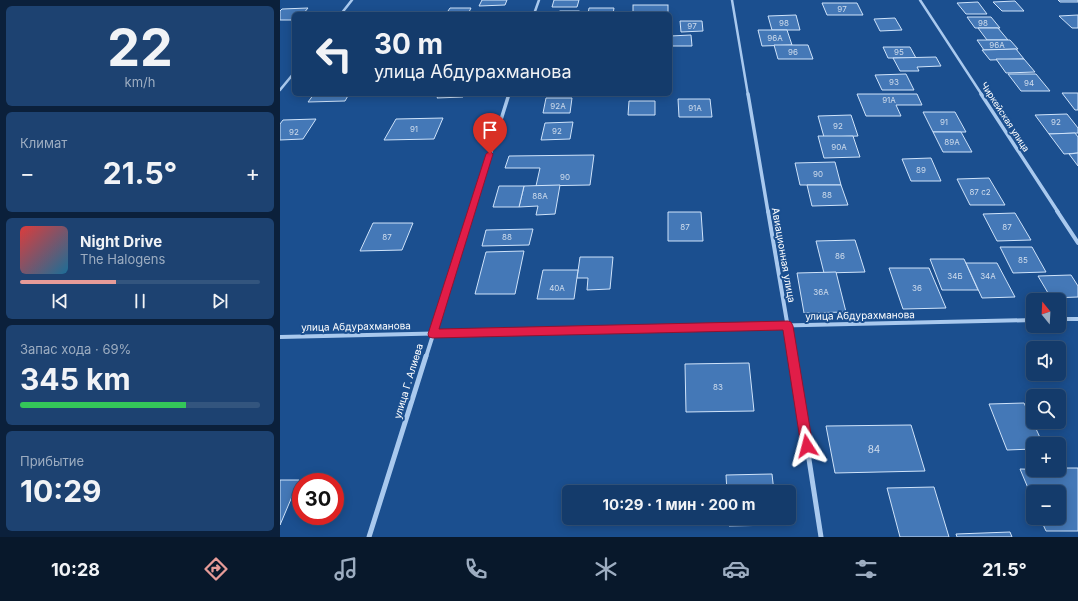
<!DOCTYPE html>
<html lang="ru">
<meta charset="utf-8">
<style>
body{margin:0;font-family:Inter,sans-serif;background:#1d4271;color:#f1f3f6;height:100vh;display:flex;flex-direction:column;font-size:15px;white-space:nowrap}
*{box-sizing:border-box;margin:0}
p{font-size:13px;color:#9dadc1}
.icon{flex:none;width:22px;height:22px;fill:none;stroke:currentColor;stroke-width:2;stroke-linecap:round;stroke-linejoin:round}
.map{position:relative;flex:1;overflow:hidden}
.side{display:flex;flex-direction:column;gap:6px;padding:6px;background:#0b203b;width:280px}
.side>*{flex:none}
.banner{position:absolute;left:12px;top:12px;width:380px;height:84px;border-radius:6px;box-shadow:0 2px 10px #0003,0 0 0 1px #33557e;background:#143b6b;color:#f1f3f6;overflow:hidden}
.needle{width:26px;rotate:342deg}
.controls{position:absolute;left:746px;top:293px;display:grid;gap:8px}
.controls a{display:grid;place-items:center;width:40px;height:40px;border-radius:6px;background:#143b6b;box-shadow:0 2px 10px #0003,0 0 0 1px #33557e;font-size:20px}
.speed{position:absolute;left:12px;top:473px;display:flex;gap:8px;font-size:20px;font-weight:700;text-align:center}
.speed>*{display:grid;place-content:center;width:52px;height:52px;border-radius:50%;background:#143b6b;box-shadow:0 2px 10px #0003,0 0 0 1px #33557e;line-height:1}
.speed .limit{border:6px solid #d22;background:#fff;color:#111}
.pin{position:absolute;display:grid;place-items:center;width:34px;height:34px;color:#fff;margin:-41px -17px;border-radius:50% 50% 50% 0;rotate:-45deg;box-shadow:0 0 4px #0007}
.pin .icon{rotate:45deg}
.me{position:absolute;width:44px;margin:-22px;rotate:351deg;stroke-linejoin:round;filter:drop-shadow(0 0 3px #0008)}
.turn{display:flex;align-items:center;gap:14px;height:84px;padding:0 16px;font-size:18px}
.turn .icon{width:52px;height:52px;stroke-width:2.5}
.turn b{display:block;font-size:28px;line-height:34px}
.big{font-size:30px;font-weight:700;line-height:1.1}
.side .card{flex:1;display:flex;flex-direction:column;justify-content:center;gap:6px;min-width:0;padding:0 14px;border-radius:6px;background:#1d4271}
.side .dial{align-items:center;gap:0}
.dial b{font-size:52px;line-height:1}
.song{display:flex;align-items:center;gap:12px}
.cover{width:48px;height:48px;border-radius:6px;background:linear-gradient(135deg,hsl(0 70% 55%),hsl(200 70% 35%))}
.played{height:4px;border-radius:2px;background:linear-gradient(90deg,#e69b98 40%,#33557e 40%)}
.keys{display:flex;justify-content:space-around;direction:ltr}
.heat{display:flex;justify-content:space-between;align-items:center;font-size:22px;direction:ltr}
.charge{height:6px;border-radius:3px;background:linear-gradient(90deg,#34c759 69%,#33557e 0)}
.trip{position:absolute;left:282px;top:485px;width:234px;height:40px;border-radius:6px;background:#143b6b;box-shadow:0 2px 10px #0003,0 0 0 1px #33557e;font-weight:700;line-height:40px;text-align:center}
.menu{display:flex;height:64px;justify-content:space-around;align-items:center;background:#08182b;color:#9dadc1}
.menu .icon{width:28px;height:28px}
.menu .current{color:#e69b98}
.menu b{font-size:18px;color:#f1f3f6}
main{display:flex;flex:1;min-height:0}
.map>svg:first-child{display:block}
.building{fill:#4478b7;stroke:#cfe3fa}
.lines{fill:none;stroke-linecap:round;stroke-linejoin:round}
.minor-far3{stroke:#a9c9ee;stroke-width:2.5}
.minor-far2{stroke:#a9c9ee;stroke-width:3.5}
.minor-far1{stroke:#a9c9ee;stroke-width:4}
.minor{stroke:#a9c9ee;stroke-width:5}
.route{fill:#e11d48;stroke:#92132f}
.labels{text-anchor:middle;stroke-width:4;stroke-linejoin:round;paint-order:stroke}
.number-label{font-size:8px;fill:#d0dded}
.far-street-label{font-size:9px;fill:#fff;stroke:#1b4f8f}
.street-label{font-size:10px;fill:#fff;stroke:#1b4f8f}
.near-number-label{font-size:10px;fill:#d0dded}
</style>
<main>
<section class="side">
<div class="card dial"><b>22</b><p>km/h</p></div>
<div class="card"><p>Климат</p>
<div class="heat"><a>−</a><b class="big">21.5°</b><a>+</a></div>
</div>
<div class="card">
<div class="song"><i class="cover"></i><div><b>Night Drive</b><p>The Halogens</p></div></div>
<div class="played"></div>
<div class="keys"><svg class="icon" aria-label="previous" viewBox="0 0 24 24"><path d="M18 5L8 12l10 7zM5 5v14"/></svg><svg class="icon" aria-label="pause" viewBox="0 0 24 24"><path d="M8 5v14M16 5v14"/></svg><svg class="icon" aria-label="next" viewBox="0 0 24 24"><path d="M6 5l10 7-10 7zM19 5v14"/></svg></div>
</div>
<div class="card"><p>Запас хода · 69%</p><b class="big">345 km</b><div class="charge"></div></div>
<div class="card"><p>Прибытие</p><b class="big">10:29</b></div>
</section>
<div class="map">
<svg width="798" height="537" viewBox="0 0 798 537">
<rect width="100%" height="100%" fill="#1b4f8f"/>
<!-- building -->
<g class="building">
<path d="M 202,0 L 227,0 L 225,5 L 199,6 Z"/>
<path d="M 274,0 L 299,0 L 297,7 L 272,7 Z"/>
<path d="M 778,0 L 798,0 L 798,2 L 780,2 Z"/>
<path d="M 735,1 L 744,11 L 722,11 L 713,2 Z"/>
<path d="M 698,2 L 707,14 L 686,14 L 677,3 Z"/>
<path d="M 542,3 L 577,3 L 583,15 L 547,15 Z"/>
<rect x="353" y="5" width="35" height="9"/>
<path d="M 28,8 L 23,14 L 14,14 L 14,20 L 0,20 L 0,11 L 2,9 Z"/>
<path d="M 170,8 L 191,8 L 188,14 L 166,14 Z"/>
<path d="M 309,8 L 334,8 L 333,14 L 308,14 Z"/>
<rect x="280" y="11" width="19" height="3"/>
<path d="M 516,15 L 520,30 L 492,30 L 488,16 Z"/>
<path d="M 798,15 L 798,28 L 792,28 L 779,16 Z"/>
<path d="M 687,17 L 711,17 L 720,28 L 695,28 Z"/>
<path d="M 615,18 L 622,30 L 600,31 L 594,19 Z"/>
<path d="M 400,21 L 422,21 L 423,31 L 401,32 Z"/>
<path d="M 698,28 L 718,28 L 728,40 L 707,40 Z"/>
<path d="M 478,30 L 507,30 L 512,45 L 482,46 Z"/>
<path d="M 411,35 L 412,46 L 390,46 L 390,36 Z"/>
<path d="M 697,40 L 730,40 L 738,49 L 704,50 Z"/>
<path d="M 494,45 L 528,45 L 533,59 L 498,59 Z"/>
<path d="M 603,47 L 630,47 L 636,58 L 608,58 Z"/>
<path d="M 736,49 L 744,59 L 710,60 L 702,50 Z"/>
<path d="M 656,57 L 661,66 L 637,67 L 639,71 L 620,71 L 613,58 Z"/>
<path d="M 716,59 L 744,59 L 755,72 L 726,73 Z"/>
<path d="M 626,74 L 634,90 L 602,90 L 595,75 Z"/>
<path d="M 728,74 L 756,74 L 770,91 L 741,91 Z"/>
<path d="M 782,93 L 798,93 L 798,110 L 795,110 Z"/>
<path d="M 34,94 L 69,94 L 65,101 L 28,102 Z"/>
<path d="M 159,94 L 184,94 L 183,97 L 157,98 Z"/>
<path d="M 577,94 L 637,94 L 642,105 L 616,105 L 621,116 L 586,116 Z"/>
<path d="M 266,98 L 292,98 L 290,113 L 263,113 Z"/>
<path d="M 398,99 L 430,99 L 432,117 L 399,117 Z"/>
<path d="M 349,101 L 375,101 L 375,115 L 348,115 Z"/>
<path d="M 643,112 L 675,112 L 686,132 L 653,132 Z"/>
<path d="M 787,114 L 798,128 L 798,133 L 769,134 L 755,115 Z"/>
<path d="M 571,115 L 578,136 L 544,137 L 538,116 Z"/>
<path d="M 163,118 L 154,139 L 104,140 L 116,119 Z"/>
<path d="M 36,119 L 23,139 L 0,140 L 0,124 L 3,120 Z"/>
<path d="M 293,122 L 290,139 L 261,140 L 265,123 Z"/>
<path d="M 653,132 L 681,132 L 692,152 L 663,152 Z"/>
<path d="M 795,133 L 798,137 L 798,153 L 784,154 L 769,134 Z"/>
<path d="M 538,136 L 573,136 L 580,157 L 544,158 Z"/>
<path d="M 798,153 L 798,166 L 789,154 Z"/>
<path d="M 314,155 L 310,185 L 256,186 L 260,168 L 225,168 L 229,156 Z"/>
<path d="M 651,158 L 661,181 L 631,181 L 622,159 Z"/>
<path d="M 555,162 L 561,185 L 520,185 L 515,163 Z"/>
<path d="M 709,178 L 725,205 L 690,205 L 677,179 Z"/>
<path d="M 280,185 L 275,214 L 256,215 L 258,206 L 239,207 L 244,186 Z"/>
<path d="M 527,185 L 561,185 L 568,205 L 532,206 Z"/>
<path d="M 219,186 L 244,186 L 239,207 L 213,207 Z"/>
<path d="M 388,212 L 421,212 L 423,241 L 388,241 Z"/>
<path d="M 735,213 L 751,240 L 717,241 L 703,214 Z"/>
<path d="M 93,223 L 133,223 L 122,250 L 80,251 Z"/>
<path d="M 253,229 L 249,245 L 202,246 L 206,230 Z"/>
<path d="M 575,240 L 585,272 L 544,273 L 536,241 Z"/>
<path d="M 720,247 L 752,247 L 766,272 L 733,273 Z"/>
<path d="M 244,251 L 235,294 L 195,294 L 206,252 Z"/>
<path d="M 300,257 L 333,257 L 330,289 L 307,290 L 308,278 L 297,278 Z"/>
<path d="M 650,259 L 684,259 L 698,290 L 662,290 Z"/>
<path d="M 686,263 L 717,263 L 735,297 L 702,298 Z"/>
<path d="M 609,268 L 649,268 L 666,308 L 623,309 Z"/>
<path d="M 263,270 L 298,270 L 294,299 L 257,299 Z"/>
<path d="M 556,272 L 566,312 L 524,313 L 517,273 Z"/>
<path d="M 791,275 L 798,286 L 798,297 L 771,298 L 758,276 Z"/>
<path d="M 469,363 L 474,411 L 406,412 L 405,364 Z"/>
<path d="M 744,403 L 763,444 L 753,444 L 753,449 L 727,450 L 709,404 Z"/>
<path d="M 631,425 L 645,471 L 555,473 L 546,426 Z"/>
<path d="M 779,468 L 798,468 L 798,531 L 766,531 L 760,518 L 779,518 L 779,492 L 753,492 L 753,500 L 740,469 L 779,470 Z"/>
<path d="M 492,474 L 494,492 L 447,492 L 446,475 Z"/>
<path d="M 0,480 L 19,480 L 0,525 Z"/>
<path d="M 654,487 L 669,537 L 620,537 L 607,488 Z"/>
<path d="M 448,518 L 497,518 L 498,525 L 449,526 Z"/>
<path d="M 730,532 L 732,537 L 677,537 L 676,534 Z"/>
</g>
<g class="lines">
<!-- minor-far3 -->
<g class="minor-far3">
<path d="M 452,0 L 468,95"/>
<path d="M 640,0 L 702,95"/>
<path d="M 61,14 L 72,0"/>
<path d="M 254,14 L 259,0"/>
<path d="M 0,90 L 14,73"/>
</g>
<!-- minor-far2 -->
<g class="minor-far2">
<path d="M 468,94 L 488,212"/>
<path d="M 701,94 L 778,212"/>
<path d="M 192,212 L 229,94"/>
</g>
<!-- minor-far1 -->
<g class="minor-far1">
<path d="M 488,211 L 513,357"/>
<path d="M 777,211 L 798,243"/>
<path d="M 779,319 L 798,319"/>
<path d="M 0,337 L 753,320"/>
<path d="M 146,357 L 192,211"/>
</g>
<!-- minor -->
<g class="minor">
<path d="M 513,356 L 541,537"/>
<path d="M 89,537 L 146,356"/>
</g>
</g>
<!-- route -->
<path class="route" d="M 210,151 L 213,154 L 159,329 L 508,321 L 511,322 L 513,326 L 533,446 L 531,450 L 527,452 L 523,450 L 521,446 L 503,330 L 153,338 L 149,337 L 148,334 L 206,154 Z"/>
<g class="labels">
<!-- number labels -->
<g class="number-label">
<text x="562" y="12">97</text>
<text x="504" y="26">98</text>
<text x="703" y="26">98</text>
<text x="412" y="29">97</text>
<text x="495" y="41">96А</text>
<text x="717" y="48">96А</text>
<text x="513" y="55">96</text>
<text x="619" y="55">95</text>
<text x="614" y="85">93</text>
<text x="749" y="86">94</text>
<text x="609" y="103">91А</text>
<text x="278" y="109">92А</text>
<text x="415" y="111">91А</text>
<text x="664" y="125">91</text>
<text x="776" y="125">92</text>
<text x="558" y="129">92</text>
<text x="134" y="132">91</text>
<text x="277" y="134">92</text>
<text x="14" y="135">92</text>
<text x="672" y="145">89А</text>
<text x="559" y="150">90А</text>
<text x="641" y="173">89</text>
<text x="538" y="177">90</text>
<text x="285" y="180">90</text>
<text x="700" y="195">87 с2</text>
<text x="547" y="198">88</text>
<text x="260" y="199">88А</text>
<text x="405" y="230">87</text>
<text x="727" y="230">87</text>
<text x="107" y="240">87</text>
<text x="227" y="240">88</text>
<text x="560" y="259">86</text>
<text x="743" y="263">85</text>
<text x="675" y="279">34Б</text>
<text x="708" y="279">34А</text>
<text x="277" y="291">40А</text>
<text x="637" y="291">36</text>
<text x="541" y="295">36А</text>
<text x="438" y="390">83</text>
</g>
<!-- far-street labels -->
<g class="far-street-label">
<text transform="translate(725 117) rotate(57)" y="3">Чиркейская улица</text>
</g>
<!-- street labels -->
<g class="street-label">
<text transform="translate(504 255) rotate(80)" y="4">Авиационная улица</text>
<text transform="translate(580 315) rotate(-1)" y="4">улица Абдурахманова</text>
<text transform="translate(76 326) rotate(-1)" y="4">улица Абдурахманова</text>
<text transform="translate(128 381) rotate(-73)" y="4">улица Г. Алиева</text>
</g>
<!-- near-number labels -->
<g class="near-number-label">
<text x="594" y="453">84</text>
</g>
</g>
</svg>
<div class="controls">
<a><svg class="needle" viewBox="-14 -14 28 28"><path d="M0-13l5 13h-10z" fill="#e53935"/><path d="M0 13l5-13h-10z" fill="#9dadc1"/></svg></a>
<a><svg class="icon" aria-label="sound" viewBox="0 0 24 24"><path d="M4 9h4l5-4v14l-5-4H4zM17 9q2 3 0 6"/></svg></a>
<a><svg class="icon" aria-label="search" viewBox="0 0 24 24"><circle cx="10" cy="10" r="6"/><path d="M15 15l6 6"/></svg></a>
<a>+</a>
<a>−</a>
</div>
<div class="speed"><div class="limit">30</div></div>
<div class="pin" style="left:210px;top:154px;background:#d93025"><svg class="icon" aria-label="arrive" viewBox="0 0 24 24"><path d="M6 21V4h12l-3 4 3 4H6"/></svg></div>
<svg class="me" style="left:527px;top:446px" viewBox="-20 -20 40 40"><path d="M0-17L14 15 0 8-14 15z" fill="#e11d48" stroke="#fff" stroke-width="4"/></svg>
<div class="trip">10:29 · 1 мин · 200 m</div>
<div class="banner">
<div class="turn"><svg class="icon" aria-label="left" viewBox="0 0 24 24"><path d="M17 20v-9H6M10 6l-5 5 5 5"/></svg><div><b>30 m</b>улица Абдурахманова</div></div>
</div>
</div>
</main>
<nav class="menu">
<b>10:28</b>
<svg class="icon current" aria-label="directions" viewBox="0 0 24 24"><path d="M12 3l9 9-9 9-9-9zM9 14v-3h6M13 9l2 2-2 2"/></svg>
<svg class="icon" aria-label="music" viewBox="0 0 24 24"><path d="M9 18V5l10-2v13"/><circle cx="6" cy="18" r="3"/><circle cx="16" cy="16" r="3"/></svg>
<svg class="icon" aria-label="phone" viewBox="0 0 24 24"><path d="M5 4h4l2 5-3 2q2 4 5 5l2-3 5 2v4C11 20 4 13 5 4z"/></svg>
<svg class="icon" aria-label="climate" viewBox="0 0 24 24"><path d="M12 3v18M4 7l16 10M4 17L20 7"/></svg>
<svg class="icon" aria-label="car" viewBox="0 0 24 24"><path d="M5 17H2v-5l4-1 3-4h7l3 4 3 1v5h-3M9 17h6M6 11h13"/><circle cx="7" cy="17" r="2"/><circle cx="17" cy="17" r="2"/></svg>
<svg class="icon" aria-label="filters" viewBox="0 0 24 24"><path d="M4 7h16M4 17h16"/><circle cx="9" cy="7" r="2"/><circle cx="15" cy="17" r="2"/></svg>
<b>21.5°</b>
</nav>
